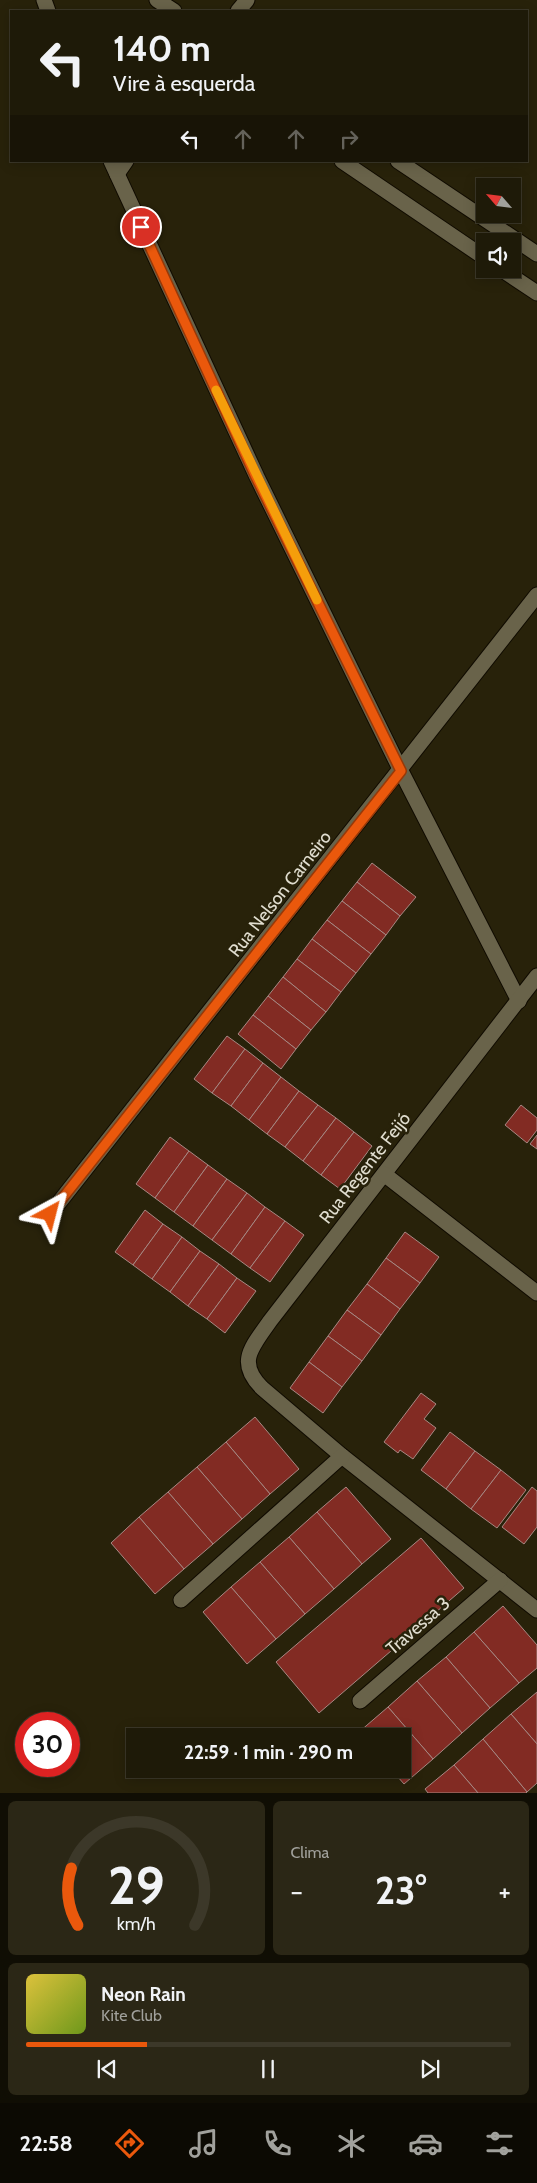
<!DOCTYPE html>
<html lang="pt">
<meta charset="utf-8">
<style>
body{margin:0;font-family:Cabin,sans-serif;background:#2b2716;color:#f1f3f6;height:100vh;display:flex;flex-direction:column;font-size:19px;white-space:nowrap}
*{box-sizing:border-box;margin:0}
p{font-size:16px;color:#a1a19c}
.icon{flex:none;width:28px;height:28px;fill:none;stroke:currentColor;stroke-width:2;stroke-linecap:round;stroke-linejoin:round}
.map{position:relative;height:1793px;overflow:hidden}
.details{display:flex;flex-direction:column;gap:8px;padding:8px;background:#100e04;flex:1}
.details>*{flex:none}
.banner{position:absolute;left:10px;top:10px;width:518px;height:152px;border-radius:0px;box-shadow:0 2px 12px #0003,0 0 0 1px #3c3829;background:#1e1a08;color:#f1f3f6;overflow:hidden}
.needle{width:32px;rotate:298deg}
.tools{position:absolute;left:476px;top:178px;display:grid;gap:10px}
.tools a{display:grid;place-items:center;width:45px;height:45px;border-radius:0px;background:#1e1a08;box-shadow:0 2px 12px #0003,0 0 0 1px #3c3829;font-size:25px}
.speed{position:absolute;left:15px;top:1712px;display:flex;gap:10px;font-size:25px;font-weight:700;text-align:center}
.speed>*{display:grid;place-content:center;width:65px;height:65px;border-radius:50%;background:#1e1a08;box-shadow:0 2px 12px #0003,0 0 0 1px #3c3829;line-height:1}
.speed .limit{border:8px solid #d22;background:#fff;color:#111}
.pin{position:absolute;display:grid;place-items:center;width:42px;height:42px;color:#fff;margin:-21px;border:2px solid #fff;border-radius:50%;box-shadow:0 1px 5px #0007}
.me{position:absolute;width:55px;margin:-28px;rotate:38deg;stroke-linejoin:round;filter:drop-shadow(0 0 4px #0008)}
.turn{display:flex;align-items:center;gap:18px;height:105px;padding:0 20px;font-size:22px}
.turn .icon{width:65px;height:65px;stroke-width:2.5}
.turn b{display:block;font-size:35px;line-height:42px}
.lanes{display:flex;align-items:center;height:48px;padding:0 20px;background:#0003;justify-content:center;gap:25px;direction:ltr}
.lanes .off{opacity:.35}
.big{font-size:38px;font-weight:800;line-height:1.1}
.details .widget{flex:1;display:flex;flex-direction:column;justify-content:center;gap:8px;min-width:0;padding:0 18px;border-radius:8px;background:#2b2716}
.details .dial{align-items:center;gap:0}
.dial svg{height:130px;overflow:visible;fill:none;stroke:#3c3829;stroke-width:7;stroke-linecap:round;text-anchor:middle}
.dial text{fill:#f1f3f6;stroke:none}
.song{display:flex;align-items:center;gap:15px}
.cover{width:60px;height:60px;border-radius:8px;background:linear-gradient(135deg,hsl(50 70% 55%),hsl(80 70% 35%))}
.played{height:5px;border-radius:2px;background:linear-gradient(90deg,#ea580c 25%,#3c3829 25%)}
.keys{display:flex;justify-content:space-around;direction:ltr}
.heat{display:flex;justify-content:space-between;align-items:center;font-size:28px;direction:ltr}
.details .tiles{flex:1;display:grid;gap:8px;grid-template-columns:1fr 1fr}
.widget:last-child{grid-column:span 2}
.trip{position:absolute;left:126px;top:1728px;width:285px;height:50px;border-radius:0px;background:#1e1a08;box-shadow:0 2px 12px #0003,0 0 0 1px #3c3829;font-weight:800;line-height:50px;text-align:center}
.tab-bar{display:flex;height:80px;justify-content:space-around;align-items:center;background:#0c0a03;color:#a1a19c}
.tab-bar .icon{width:35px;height:35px}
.tab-bar .active{color:#ea580c}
.tab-bar b{font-size:22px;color:#f1f3f6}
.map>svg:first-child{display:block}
.building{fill:#822b23;stroke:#a78883}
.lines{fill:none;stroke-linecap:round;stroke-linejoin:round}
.minor-casing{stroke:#100b00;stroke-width:17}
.minor{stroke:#69634a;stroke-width:15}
.route-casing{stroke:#983908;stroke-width:12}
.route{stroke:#ea580c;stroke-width:9}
.slow{stroke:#f59e0b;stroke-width:9}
.labels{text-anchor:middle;stroke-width:5;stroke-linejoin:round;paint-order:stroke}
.street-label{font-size:18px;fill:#e1ded0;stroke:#28220a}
</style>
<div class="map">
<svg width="537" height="1793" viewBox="0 0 537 1793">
<rect width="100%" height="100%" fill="#28220a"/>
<!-- building -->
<g class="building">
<path d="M 372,863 L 416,897 L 400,916 L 357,882 Z"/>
<path d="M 357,882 L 400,916 L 386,935 L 342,901 Z"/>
<path d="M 342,901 L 386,935 L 371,954 L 327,920 Z"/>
<path d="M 327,920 L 371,954 L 356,973 L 312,939 Z"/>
<path d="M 312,939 L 356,973 L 341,992 L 297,959 Z"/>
<path d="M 297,959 L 341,992 L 326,1012 L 283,977 Z"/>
<path d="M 283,977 L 326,1012 L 311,1030 L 268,996 Z"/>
<path d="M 268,996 L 311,1030 L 296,1049 L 253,1015 Z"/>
<path d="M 253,1015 L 296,1049 L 281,1069 L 238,1034 Z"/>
<path d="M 227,1036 L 245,1049 L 212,1093 L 194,1079 Z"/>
<path d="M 245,1049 L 263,1063 L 231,1106 L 212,1093 Z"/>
<path d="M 263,1063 L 281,1077 L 249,1120 L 231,1106 Z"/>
<path d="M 281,1077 L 299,1091 L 267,1134 L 249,1120 Z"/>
<path d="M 299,1091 L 318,1105 L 285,1147 L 267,1134 Z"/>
<path d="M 318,1105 L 336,1118 L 303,1161 L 285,1147 Z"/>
<path d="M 521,1105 L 537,1118 L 537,1130 L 527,1143 L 505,1125 Z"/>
<path d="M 336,1118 L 354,1132 L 321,1175 L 303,1161 Z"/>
<path d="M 354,1132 L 372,1146 L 340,1189 L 321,1175 Z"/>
<path d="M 537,1135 L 537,1149 L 530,1144 Z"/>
<path d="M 170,1137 L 189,1151 L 155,1198 L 136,1184 Z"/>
<path d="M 189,1151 L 208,1165 L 174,1212 L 155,1198 Z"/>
<path d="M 208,1165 L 227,1179 L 193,1226 L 174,1212 Z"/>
<path d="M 227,1179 L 247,1193 L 212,1240 L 193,1226 Z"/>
<path d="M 247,1193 L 265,1207 L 231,1254 L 212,1240 Z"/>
<path d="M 265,1207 L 285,1221 L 250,1268 L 231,1254 Z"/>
<path d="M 145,1210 L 163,1224 L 133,1265 L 115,1252 Z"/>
<path d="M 285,1221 L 304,1235 L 270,1282 L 250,1268 Z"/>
<path d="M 163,1224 L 182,1237 L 152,1279 L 133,1265 Z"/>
<path d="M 405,1232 L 439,1257 L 420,1283 L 386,1258 Z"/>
<path d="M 182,1237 L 200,1251 L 170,1292 L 152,1279 Z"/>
<path d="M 200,1251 L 219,1264 L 188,1306 L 170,1292 Z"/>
<path d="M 386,1258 L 420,1283 L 400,1309 L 367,1284 Z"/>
<path d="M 219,1264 L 237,1278 L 207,1319 L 188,1306 Z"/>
<path d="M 237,1278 L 256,1291 L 225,1333 L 207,1319 Z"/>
<path d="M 367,1284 L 400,1309 L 381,1335 L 347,1310 Z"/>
<path d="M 347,1310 L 381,1335 L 362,1361 L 328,1336 Z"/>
<path d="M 328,1336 L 362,1361 L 342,1387 L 309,1362 Z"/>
<path d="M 309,1362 L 342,1387 L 323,1413 L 290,1388 Z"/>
<path d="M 421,1393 L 436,1404 L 424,1419 L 436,1428 L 413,1459 L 400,1450 L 398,1453 L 384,1442 Z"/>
<path d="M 255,1417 L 299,1469 L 270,1494 L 226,1442 Z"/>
<path d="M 450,1432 L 475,1451 L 446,1489 L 421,1470 Z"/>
<path d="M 226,1442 L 270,1494 L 242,1519 L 197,1467 Z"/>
<path d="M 475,1451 L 501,1470 L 471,1509 L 446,1489 Z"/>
<path d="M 197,1467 L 242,1519 L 213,1544 L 168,1492 Z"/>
<path d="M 501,1470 L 526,1490 L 497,1528 L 471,1509 Z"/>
<path d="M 346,1487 L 391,1539 L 362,1564 L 317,1512 Z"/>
<path d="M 532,1487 L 537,1491 L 537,1527 L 524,1544 L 502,1527 Z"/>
<path d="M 168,1492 L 213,1544 L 184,1569 L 139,1517 Z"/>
<path d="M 317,1512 L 362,1564 L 334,1589 L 289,1537 Z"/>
<path d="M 139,1517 L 184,1569 L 155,1594 L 111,1543 Z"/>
<path d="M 289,1537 L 334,1589 L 305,1614 L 260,1562 Z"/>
<path d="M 421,1538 L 464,1588 L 319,1713 L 276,1662 Z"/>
<path d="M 260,1562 L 305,1614 L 276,1639 L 231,1587 Z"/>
<path d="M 231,1587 L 276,1639 L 247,1664 L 203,1612 Z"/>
<path d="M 503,1606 L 537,1645 L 537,1668 L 519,1683 L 474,1632 Z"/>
<path d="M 474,1632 L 519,1683 L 490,1708 L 446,1657 Z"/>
<path d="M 446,1657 L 490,1708 L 462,1733 L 417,1681 Z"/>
<path d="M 417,1681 L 462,1733 L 433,1759 L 388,1707 Z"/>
<path d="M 537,1692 L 537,1744 L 511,1714 Z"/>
<path d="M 388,1707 L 433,1759 L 404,1784 L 391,1769 L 402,1769 L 402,1736 L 363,1736 L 359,1732 Z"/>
<path d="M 511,1714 L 537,1744 L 537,1783 L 527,1792 L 483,1739 Z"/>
<path d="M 483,1739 L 527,1792 L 526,1793 L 478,1793 L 454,1765 Z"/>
<path d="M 454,1765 L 478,1793 L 428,1793 L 425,1789 Z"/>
</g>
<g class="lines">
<defs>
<g id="minor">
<path d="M 44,0 L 48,11"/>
<path d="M 157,0 L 174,11"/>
<path d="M 238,11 L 247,0"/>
<path d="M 111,161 L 257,477 L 401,771 L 519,1001"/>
<path d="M 342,161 L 485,258"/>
<path d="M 398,161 L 537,254"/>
<path d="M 117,174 L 126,161"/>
<path d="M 501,269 L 537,293"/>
<path d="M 537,976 L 270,1321 C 252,1347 236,1362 262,1388 L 342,1456 L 537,1610"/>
<path d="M 384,1174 L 537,1293"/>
<path d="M 50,1214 L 537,595"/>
<path d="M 181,1600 L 342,1456"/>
<path d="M 360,1701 L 500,1580"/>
</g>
</defs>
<!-- minor casing -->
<use href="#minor" class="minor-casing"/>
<!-- minor -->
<use href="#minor" class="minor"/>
</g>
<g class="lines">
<defs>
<path id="route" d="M 50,1214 L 401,771 L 256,477 L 141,227"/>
</defs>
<!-- route casing -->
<use href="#route" class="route-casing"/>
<!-- route -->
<use href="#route" class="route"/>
<!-- slow -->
<path class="slow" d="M 216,390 L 317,600"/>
</g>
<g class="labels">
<!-- street labels -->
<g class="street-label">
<text transform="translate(280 894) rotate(-52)" y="6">Rua Nelson Carneiro</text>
<text transform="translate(365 1168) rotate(-52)" y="6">Rua Regente Feijó</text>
<text transform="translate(418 1626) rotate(-41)" y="6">Travessa 3</text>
</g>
</g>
</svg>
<div class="tools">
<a><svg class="needle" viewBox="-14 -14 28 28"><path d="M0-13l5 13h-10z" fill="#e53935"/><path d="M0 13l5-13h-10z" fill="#a1a19c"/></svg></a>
<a><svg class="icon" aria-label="sound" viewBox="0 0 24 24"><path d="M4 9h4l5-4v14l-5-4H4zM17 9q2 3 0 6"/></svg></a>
</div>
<div class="speed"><div class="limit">30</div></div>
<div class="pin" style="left:141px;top:227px;background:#d93025"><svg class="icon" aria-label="arrive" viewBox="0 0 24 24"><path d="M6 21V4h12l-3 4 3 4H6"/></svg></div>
<svg class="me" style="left:50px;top:1214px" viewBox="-20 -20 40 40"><path d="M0-17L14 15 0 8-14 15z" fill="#ea580c" stroke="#fff" stroke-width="4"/></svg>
<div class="trip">22:59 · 1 min · 290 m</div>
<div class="banner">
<div class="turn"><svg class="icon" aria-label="left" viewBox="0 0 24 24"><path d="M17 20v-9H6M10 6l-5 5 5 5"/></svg><div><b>140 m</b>Vire à esquerda</div></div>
<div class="lanes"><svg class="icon" aria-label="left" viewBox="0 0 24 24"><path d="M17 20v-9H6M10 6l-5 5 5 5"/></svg><svg class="icon off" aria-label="ahead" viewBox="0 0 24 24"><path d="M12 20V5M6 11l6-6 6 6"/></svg><svg class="icon off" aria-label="ahead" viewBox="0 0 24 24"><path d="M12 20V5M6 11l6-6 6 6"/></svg><svg class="icon off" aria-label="right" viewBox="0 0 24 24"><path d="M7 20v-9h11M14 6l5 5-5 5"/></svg></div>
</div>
</div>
<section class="details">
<div class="tiles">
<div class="widget dial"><svg viewBox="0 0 100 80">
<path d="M14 69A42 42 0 1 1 86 69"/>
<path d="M14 69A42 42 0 0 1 10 34" stroke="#ea580c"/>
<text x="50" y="56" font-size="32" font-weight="700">29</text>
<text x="50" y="72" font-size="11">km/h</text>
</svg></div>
<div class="widget"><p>Clima</p>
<div class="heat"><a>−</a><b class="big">23°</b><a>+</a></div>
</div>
<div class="widget">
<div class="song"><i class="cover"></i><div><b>Neon Rain</b><p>Kite Club</p></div></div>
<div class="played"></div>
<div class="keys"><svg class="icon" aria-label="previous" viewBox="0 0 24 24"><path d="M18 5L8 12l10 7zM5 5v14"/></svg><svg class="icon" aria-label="pause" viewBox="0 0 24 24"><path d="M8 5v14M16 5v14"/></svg><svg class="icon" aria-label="next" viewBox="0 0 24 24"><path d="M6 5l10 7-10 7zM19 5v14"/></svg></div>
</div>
</div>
</section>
<nav class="tab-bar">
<b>22:58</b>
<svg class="icon active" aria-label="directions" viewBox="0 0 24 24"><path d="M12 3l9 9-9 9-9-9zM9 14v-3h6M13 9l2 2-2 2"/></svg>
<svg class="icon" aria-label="music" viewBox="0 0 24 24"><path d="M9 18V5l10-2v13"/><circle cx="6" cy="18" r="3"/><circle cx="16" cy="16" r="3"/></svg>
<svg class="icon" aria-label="phone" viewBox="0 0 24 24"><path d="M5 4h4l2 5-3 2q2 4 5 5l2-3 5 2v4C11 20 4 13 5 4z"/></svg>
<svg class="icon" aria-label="climate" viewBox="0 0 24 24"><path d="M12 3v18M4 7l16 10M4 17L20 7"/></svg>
<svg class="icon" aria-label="car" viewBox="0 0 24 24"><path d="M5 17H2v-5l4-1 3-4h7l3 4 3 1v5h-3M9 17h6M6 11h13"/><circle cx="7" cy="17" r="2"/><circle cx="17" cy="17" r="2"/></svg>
<svg class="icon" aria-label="filters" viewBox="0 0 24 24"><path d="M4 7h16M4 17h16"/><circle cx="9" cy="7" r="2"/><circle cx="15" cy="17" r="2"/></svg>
</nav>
